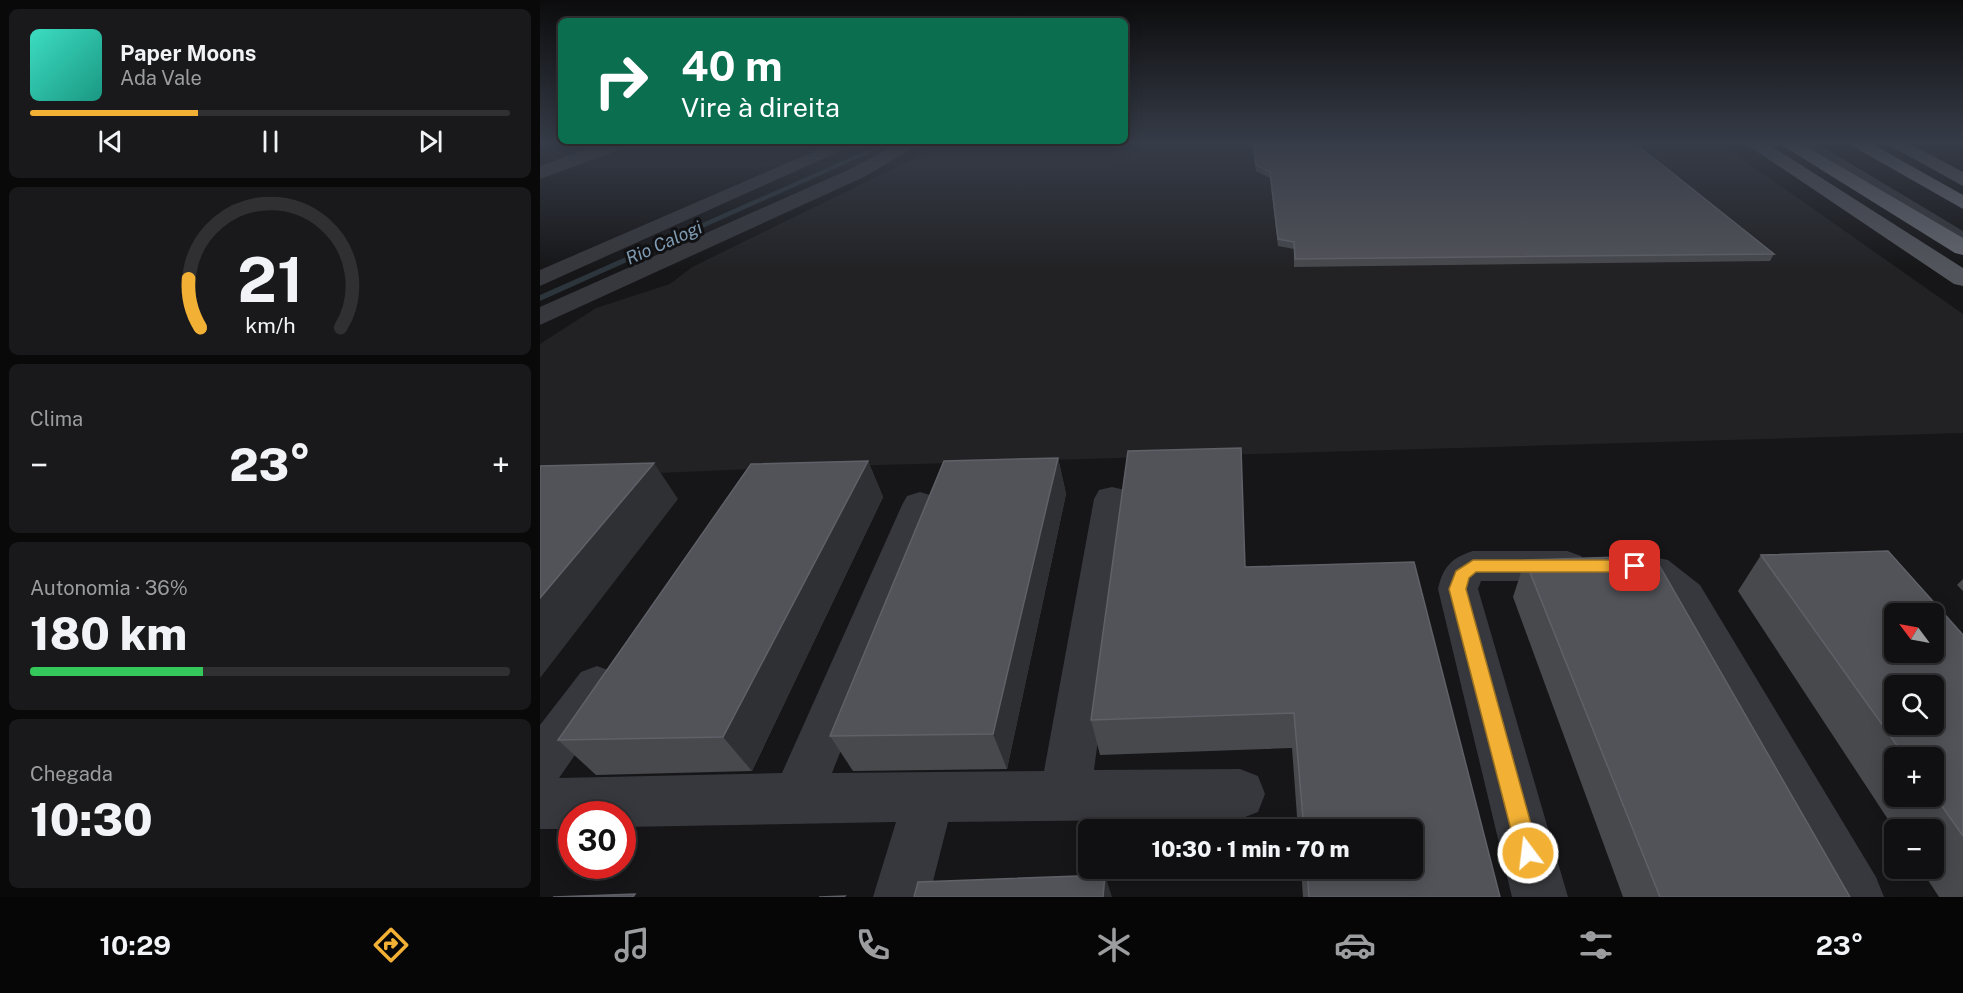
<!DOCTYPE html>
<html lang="pt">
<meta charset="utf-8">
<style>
body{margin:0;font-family:"Public Sans",sans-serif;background:#19191b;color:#f1f3f6;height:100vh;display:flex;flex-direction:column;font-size:22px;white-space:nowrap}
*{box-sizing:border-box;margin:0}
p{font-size:20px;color:#9c9d9f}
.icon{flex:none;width:33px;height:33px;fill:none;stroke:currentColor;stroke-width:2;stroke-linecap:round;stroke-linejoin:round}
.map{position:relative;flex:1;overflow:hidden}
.drawer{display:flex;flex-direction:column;gap:9px;padding:9px;background:#09090a;width:540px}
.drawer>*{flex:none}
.top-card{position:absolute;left:18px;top:18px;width:570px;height:126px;border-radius:9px;box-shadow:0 3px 15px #0003,0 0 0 2px #303032;background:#0b6e4f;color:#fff;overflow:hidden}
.needle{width:39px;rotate:302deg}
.buttons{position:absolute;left:1344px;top:603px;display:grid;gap:12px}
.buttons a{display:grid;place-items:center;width:60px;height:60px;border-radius:9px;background:#101012;box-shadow:0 3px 15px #0003,0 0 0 2px #303032;font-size:30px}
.speed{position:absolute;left:18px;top:801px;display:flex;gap:12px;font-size:30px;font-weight:700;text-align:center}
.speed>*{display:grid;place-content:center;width:78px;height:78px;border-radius:50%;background:#101012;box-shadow:0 3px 15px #0003,0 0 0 2px #303032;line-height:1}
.speed .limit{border:9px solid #d22;background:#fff;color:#111}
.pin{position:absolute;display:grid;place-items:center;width:51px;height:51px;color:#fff;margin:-26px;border-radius:12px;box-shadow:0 3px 9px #0006}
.me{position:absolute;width:66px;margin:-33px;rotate:345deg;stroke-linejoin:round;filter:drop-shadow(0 0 4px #0008)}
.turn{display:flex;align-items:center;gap:21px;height:126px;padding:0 24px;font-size:27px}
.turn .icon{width:78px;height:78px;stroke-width:2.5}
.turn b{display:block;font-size:42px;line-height:51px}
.big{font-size:45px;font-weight:800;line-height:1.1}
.drawer .widget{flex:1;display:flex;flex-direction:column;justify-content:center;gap:9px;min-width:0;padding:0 21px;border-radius:9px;background:#19191b}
.drawer .dial{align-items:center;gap:0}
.dial svg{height:156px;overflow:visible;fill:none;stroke:#303032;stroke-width:7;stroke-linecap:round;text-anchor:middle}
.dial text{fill:#f1f3f6;stroke:none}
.song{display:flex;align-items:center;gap:18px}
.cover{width:72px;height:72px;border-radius:9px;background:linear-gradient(135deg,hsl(170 70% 55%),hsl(170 70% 35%))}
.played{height:6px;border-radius:3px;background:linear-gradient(90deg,#f2b134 35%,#303032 35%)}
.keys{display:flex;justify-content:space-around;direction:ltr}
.heat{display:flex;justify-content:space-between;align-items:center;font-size:33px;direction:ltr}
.charge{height:9px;border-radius:4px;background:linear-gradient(90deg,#34c759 36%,#303032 0)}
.trip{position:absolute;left:538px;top:819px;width:345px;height:60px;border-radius:9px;background:#101012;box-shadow:0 3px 15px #0003,0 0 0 2px #303032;font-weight:800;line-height:60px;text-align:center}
.menu{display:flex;height:96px;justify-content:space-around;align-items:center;background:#060607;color:#9c9d9f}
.menu .icon{width:42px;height:42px}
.menu .current{color:#f2b134}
.menu b{font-size:27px;color:#f1f3f6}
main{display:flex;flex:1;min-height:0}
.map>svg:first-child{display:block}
.built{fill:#222225}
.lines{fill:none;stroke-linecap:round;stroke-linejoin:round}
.stream{fill:#2c353c;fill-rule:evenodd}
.service{fill:#37383d;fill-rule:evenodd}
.minor{fill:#37383d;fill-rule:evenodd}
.primary{fill:#53555c;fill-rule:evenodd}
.motorway{fill:#63666e;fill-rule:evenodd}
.wall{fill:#47494d;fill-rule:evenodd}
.shaded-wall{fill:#2f3033}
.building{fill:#525359;stroke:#5f6168;stroke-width:1.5;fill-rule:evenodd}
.route{fill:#f2b134;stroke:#9d7322;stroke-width:1.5}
.labels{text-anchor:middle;stroke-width:6;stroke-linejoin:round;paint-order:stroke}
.far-water-label{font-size:18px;font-style:italic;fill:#7f9bb3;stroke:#111113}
</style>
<main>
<section class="drawer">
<div class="widget">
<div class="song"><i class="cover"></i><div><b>Paper Moons</b><p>Ada Vale</p></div></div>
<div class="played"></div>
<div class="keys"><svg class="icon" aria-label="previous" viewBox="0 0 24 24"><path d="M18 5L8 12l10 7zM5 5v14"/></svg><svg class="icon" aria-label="pause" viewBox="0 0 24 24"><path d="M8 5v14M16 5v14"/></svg><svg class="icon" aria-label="next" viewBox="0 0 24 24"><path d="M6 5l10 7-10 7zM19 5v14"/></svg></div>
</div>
<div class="widget dial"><svg viewBox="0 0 100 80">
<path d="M14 69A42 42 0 1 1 86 69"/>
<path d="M14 69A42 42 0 0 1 8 44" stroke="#f2b134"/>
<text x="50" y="56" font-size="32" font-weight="700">21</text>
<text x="50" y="72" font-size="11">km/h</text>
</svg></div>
<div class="widget"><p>Clima</p>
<div class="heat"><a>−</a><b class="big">23°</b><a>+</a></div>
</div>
<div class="widget"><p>Autonomia · 36%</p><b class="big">180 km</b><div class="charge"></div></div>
<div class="widget"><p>Chegada</p><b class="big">10:30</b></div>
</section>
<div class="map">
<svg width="1423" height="897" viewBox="0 0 1423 897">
<rect width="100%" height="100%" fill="#161618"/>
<!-- built -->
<path class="built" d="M 392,144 L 1181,144 L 1423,314 L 1423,433 L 238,468 L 0,478 L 0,344 L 56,308 L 130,284 L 152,267 L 381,155 Z"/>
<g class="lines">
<!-- stream -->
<path class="stream" d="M 341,144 L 350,144 L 0,301 L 0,295 Z"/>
<!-- service -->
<path class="service" d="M 1263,144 L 1278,144 L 1423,231 L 1423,242 Z"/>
<!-- minor -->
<g class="minor">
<path d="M 60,144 L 87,144 L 84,148 L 0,179 L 0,166 Z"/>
<path d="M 291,144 L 316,144 L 0,286 L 0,270 Z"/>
<path d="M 357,144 L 380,144 L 324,177 L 0,325 L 0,307 L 310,169 Z"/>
<path d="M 572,487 L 585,490 L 590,499 L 554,770 L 700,769 L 718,776 L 725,794 L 718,812 L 700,819 L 408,822 L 389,897 L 333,897 L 356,822 L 82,827 L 82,814 L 32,814 L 32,829 L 0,829 L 0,725 L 41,672 L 57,666 L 73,672 L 80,686 L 73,700 L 19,778 L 242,773 L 362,505 L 367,496 L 380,492 L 393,496 L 398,505 L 292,773 L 504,771 L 554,499 L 559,490 Z"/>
<path d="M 933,551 L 1027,551 L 1041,556 L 1046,566 L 1041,576 L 1027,581 L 941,581 L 938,589 L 1028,897 L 972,897 L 898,589 C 903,567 911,558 933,551 Z"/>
<path d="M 1085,551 L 1128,560 L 1160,585 L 1336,877 L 1344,897 L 1286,897 L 1132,607 L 1103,584 L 1071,576 L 1066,566 L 1071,556 Z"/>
</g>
<!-- primary -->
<g class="primary">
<path d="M 1206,144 L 1228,144 L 1423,268 L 1423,286 L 1414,284 Z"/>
<path d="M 1347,144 L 1370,144 L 1423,172 L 1423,186 Z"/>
</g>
<!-- motorway -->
<g class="motorway">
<path d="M 1240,144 L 1262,144 L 1423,238 L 1423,255 L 1415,253 Z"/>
<path d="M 1309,144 L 1332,144 L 1423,195 L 1423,209 Z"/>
</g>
</g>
<!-- wall -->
<g class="wall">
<path d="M 712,144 L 1096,144 L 1234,254 L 1230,261 L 754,267 L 754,249 L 738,246 L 730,178 L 716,171 Z"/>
<path d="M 518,458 L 526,494 L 467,769 L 313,771 L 290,736 Z"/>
<path d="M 328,461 L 343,497 L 212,771 L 56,775 L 18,740 Z"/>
<path d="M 1221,555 L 1423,635 L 1423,897 L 1399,897 L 1380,868 L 1394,868 L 1394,830 L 1355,830 L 1198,591 ZM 1354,758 L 1394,758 L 1394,796 L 1354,796 Z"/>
<path d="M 985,560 L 1310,897 L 1083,897 L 973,597 Z"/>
<path d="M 705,567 L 960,897 L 763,897 L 761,868 L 873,868 L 873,830 L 758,830 L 752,748 L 560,755 L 551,720 Z"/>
<path d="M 1423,579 L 1423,591 L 1417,585 Z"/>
</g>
<!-- shaded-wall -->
<g class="shaded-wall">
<path d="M 518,458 L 526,494 L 467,769 L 453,734 Z"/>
<path d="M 328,461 L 343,497 L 212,771 L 183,737 Z"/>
<path d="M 114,463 L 138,499 L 0,678 L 0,598 Z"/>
<path d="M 565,875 L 572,897 L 563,897 Z"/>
</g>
<!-- building -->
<g class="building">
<path d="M 713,144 L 1096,144 L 1234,254 L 755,259 L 754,242 L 738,239 L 730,172 L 716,165 Z"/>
<path d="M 701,448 L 705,567 L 874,562 L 960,897 L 769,897 L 767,868 L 873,868 L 873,830 L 764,830 L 754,713 L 551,720 L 588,451 Z"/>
<path d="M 518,458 L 453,734 L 290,736 L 404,461 Z"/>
<path d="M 328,461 L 183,737 L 18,740 L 211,464 Z"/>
<path d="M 114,463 L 0,598 L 0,466 Z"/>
<path d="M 1348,551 L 1423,635 L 1423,836 L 1394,795 L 1394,758 L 1366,758 L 1221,555 ZM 1354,614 L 1394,614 L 1394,652 L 1354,652 ZM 1354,686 L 1394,686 L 1394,724 L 1354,724 Z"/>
<path d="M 1114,556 L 1310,897 L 1120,897 L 985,560 Z"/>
<path d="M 565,875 L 563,897 L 374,897 L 378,882 Z"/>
<path d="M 95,894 L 93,897 L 13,897 Z"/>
<path d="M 305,896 L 304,897 L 279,897 Z"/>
</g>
<!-- sky -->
<linearGradient id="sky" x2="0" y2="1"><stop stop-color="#0c0c0d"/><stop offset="0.53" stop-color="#363c48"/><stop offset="1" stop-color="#363c48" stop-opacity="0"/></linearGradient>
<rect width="1423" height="270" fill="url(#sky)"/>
<!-- route -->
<path class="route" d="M 933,560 L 1095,560 L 1104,566 L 1095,572 L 936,572 L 929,578 L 926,589 L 999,853 L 996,861 L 988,864 L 980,861 L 977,853 L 909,589 L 916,571 Z"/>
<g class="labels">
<!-- far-water labels -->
<g class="far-water-label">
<text transform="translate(124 243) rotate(-24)" y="6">Rio Calogi</text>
</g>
</g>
</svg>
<div class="buttons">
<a><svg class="needle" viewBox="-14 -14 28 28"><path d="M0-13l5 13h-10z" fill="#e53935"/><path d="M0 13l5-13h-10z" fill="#9c9d9f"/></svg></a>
<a><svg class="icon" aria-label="search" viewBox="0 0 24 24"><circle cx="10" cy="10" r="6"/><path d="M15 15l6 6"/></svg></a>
<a>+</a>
<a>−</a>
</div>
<div class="speed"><div class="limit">30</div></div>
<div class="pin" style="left:1095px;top:566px;background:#d93025"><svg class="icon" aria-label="arrive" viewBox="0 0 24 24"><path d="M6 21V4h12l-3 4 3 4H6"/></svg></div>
<svg class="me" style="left:988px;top:853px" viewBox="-20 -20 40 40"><circle r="17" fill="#f2b134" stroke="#fff" stroke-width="3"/><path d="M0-11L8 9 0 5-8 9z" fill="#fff"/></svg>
<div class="trip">10:30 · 1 min · 70 m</div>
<div class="top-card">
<div class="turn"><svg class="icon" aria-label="right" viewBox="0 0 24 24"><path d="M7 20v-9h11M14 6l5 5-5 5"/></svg><div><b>40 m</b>Vire à direita</div></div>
</div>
</div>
</main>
<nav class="menu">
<b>10:29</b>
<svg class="icon current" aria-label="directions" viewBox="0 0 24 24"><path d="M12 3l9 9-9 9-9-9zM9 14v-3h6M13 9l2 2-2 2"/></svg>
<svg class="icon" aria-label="music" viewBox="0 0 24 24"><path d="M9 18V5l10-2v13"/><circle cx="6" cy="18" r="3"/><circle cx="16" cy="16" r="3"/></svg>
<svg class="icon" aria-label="phone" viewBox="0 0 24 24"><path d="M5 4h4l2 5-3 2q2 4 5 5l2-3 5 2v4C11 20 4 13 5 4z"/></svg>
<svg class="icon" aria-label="climate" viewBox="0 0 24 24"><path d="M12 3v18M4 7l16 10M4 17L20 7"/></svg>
<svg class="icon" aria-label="car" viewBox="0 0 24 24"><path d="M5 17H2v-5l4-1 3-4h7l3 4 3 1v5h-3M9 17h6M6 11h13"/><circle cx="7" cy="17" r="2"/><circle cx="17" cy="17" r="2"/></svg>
<svg class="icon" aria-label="filters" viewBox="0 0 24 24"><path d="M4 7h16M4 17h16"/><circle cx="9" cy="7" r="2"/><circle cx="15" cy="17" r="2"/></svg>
<b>23°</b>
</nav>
